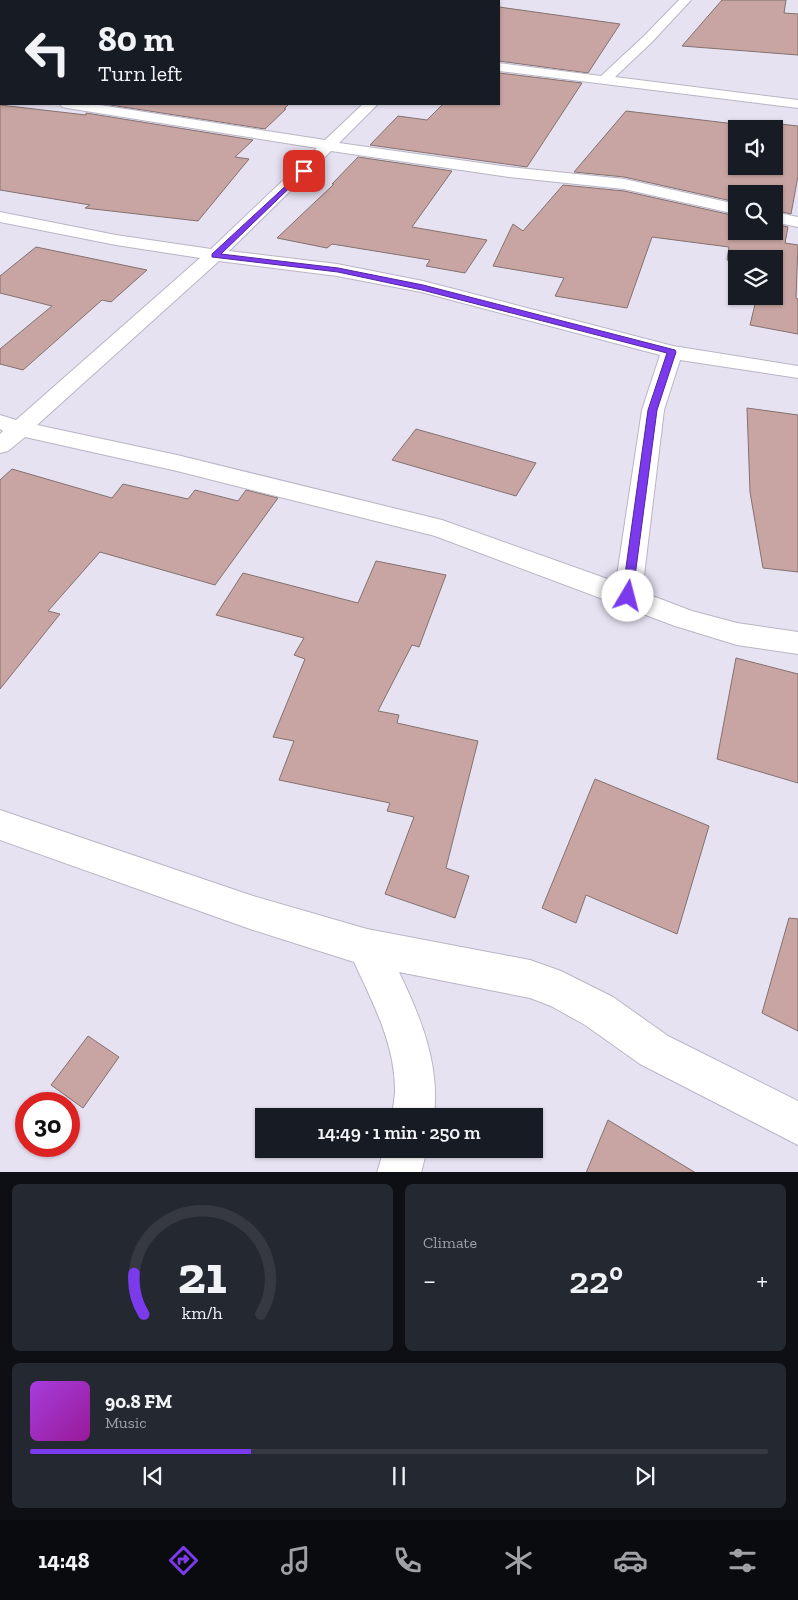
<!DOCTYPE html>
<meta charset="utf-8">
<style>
body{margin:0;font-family:"Zilla Slab",serif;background:#242831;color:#f1f3f6;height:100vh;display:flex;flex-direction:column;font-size:19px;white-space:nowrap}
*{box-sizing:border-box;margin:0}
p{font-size:16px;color:#9ea1a6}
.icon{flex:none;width:28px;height:28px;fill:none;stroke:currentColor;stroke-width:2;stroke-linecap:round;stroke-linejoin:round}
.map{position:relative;height:1172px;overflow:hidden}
.side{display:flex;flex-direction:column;gap:12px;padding:12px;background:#0d0f14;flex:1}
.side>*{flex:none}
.banner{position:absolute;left:0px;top:0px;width:500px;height:105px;box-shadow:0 1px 4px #0004;background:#171b24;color:#f1f3f6;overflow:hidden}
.controls{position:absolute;left:728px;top:120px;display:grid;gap:10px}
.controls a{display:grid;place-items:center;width:55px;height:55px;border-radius:0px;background:#171b24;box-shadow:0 1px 4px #0004;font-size:25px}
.speed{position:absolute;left:15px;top:1092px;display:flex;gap:10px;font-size:25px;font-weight:700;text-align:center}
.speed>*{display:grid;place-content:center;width:65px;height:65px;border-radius:50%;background:#171b24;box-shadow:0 1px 4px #0004;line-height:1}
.speed .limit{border:8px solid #d22;background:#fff;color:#111}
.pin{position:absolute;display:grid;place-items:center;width:42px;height:42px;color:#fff;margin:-21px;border-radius:10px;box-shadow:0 2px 8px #0006}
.me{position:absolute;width:55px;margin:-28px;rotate:8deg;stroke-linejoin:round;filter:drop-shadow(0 0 4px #0008)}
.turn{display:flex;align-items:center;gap:18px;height:105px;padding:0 15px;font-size:22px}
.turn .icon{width:65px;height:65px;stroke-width:2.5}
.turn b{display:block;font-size:35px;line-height:42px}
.big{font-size:38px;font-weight:600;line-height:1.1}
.side .widget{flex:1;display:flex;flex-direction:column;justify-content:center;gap:8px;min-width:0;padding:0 18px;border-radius:8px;background:#242831}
.side .dial{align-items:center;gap:0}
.dial svg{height:130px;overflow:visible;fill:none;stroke:#363941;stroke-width:7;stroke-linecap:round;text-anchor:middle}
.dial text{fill:#f1f3f6;stroke:none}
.song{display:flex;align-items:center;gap:15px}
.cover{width:60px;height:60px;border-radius:8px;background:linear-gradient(135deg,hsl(280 70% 55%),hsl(300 70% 35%))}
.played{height:5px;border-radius:2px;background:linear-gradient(90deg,#7c3aed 30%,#363941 30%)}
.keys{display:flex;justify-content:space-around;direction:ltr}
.heat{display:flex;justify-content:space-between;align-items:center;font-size:28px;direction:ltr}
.side .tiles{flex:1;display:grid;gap:12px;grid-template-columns:1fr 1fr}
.widget:last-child{grid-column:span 2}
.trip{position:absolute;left:255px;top:1108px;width:288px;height:50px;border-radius:0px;background:#171b24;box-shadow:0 1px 4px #0004;font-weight:600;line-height:50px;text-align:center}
.tab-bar{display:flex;height:80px;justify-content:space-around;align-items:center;background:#090b0e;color:#9ea1a6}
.tab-bar .icon{width:35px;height:35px}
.tab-bar .active{color:#7c3aed}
.tab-bar b{font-size:22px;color:#f1f3f6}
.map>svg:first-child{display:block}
.building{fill:#c8a5a2;stroke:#83716f;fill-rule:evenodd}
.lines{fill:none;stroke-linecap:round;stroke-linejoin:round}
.minor-casing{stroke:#b9b5c4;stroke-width:2}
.minor{fill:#fff;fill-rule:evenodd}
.route{fill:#7c3aed;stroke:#51269a}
</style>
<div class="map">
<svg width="798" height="1173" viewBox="0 0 798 1173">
<rect width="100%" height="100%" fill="#e7e2f2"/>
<!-- building -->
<g class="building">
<path d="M 722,0 L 786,0 L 784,13 L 798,14 L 798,55 L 682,46 Z"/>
<path d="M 499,7 L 620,24 L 588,73 L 499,61 Z"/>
<path d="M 499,73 L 582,83 L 527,167 L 370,145 L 398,116 L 427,120 L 443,104 L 499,104 Z"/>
<path d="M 104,104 L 289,104 L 284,109 L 286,109 L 265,129 Z"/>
<path d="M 0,105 L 86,115 L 86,113 L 253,140 L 235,157 L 249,159 L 198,221 L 85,208 L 90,205 L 0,190 Z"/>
<path d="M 626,111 L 752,126 L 753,121 L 798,126 L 798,176 L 791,214 L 774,210 L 774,194 L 736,194 L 736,202 L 624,177 L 574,172 ZM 736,129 L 774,129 L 774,166 L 736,166 Z"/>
<path d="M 358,157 L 452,171 L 412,227 L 487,240 L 465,273 L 426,266 L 430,260 L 332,244 L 327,248 L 277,238 L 334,184 L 332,184 Z"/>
<path d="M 563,185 L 624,191 L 736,216 L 736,231 L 774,231 L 774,224 L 788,227 L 785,243 L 798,245 L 796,298 L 798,299 L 798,334 L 750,325 L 757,296 L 774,296 L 774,259 L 736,259 L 736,262 L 727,260 L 729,247 L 652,237 L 627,308 L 555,296 L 564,278 L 493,266 L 513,224 L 523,231 Z"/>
<path d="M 36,247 L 147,270 L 111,302 L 102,300 L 23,370 L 0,364 L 0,349 L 52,306 L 0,293 L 0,276 Z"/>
<path d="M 747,408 L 798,415 L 798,572 L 763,568 L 750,492 Z"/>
<path d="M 416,429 L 536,463 L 516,496 L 392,460 Z"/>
<path d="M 12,469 L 112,498 L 123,484 L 188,499 L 195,490 L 238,501 L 246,490 L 278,498 L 215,585 L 100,552 L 48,611 L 60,614 L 0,689 L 0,480 Z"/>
<path d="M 376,561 L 446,575 L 419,647 L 412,645 L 378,711 L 399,715 L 397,723 L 478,741 L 446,868 L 469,876 L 455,918 L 385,894 L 414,817 L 387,811 L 390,803 L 279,780 L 294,741 L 273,737 L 305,659 L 294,655 L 304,638 L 216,615 L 243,573 L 358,603 Z"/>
<path d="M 736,658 L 798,674 L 798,783 L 717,759 Z"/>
<path d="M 595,779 L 709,826 L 677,934 L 586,895 L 576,923 L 542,908 Z"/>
<path d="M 789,918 L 798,919 L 798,1031 L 762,1013 Z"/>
<path d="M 88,1036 L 119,1057 L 83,1108 L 51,1085 Z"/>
<path d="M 608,1120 L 696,1173 L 586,1173 Z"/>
</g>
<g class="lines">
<defs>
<g id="minor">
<path d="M 0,0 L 8,0 L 9,1 L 1,1 L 0,4 Z"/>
<path d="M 679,0 L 691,0 L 652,42 L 615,77 L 798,100 L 798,108 L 499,71 L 499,63 L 601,76 L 644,36 Z"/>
<rect x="0" y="89" width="1" height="8"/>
<path d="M 60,104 L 93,104 L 325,140 L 363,104 L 378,104 L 339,143 L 509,167 L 624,179 L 736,204 L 736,214 L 624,189 L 509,177 L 331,151 L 229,251 L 337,264 L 423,281 L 673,346 L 798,366 L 798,378 L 680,360 L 664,410 L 642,592 L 692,611 L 737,623 L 798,632 L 798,654 L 737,645 L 675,626 L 435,536 L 177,471 L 25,437 L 8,451 L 0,453 L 0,434 L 3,431 L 0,429 L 0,415 L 16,420 L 200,258 L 116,245 L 0,222 L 0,212 L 116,235 L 211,249 L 317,148 L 67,108 L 62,107 ZM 219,261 L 337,276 L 421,292 L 660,355 L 642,410 L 616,582 L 442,520 L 177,455 L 37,425 Z"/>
<path d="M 774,212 L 798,217 L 798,227 L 774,222 Z"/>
<path d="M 0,810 L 253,896 L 367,929 L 530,960 L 561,971 L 613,997 L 668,1036 L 798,1101 L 798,1145 L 640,1064 L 585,1025 L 551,1006 L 530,998 L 399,972 C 421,1018 440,1064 434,1116 L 392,1116 C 393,1109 394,1101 395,1093 C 396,1046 373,1003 354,962 L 253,930 L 0,840 Z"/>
<path d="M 384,1149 L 427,1149 L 421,1173 L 377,1173 Z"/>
</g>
</defs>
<!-- minor casing -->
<use href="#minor" class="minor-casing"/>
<!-- minor -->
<use href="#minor" class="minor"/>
</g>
<!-- route -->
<path class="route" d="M 304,169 L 306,170 L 306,172 L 221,254 L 338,268 L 423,285 L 675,350 L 676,352 L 657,410 L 632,599 L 624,599 L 622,596 L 648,410 L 667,353 L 422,290 L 338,272 L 212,257 L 212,254 Z"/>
</svg>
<div class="controls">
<a><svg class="icon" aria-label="sound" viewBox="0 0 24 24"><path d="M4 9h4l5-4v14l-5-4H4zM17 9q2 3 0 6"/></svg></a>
<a><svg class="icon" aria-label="search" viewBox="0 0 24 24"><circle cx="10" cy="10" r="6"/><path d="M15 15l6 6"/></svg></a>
<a><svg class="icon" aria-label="layers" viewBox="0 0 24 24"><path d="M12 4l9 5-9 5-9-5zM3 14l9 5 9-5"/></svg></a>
</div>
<div class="speed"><div class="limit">30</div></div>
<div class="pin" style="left:304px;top:171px;background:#d93025"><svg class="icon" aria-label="arrive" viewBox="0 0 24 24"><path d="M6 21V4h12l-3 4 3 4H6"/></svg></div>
<svg class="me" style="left:628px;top:596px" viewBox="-20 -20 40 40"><circle r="19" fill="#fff"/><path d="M0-13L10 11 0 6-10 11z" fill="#7c3aed"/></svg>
<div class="trip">14:49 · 1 min · 250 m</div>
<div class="banner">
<div class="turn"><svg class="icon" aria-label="left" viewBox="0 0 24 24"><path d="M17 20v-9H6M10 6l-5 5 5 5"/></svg><div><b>80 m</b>Turn left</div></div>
</div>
</div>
<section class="side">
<div class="tiles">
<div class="widget dial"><svg viewBox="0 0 100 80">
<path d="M14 69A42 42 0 1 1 86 69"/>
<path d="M14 69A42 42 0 0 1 8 44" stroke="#7c3aed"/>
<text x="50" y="56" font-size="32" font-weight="700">21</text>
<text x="50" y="72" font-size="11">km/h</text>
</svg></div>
<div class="widget"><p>Climate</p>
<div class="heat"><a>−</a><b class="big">22°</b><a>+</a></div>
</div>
<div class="widget">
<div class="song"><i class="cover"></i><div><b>90.8 FM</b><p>Music</p></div></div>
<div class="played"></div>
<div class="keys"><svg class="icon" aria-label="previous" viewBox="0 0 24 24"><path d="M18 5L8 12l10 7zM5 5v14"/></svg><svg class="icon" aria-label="pause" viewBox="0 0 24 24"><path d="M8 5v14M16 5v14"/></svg><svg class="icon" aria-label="next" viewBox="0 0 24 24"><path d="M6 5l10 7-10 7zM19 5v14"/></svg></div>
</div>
</div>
</section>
<nav class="tab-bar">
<b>14:48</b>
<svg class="icon active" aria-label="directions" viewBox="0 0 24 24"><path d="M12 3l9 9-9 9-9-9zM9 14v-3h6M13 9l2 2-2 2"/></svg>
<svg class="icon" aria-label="music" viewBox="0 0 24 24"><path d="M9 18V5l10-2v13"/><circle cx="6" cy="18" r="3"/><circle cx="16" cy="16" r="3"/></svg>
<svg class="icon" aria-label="phone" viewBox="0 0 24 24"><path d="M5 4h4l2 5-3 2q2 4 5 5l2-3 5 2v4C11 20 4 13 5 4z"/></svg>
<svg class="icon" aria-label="climate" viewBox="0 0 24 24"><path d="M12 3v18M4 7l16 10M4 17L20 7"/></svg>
<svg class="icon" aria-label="car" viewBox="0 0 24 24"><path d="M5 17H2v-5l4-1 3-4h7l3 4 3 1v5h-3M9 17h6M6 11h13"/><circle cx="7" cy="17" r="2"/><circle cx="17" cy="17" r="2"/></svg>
<svg class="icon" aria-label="filters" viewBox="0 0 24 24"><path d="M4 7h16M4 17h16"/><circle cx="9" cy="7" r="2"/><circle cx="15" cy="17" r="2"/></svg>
</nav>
